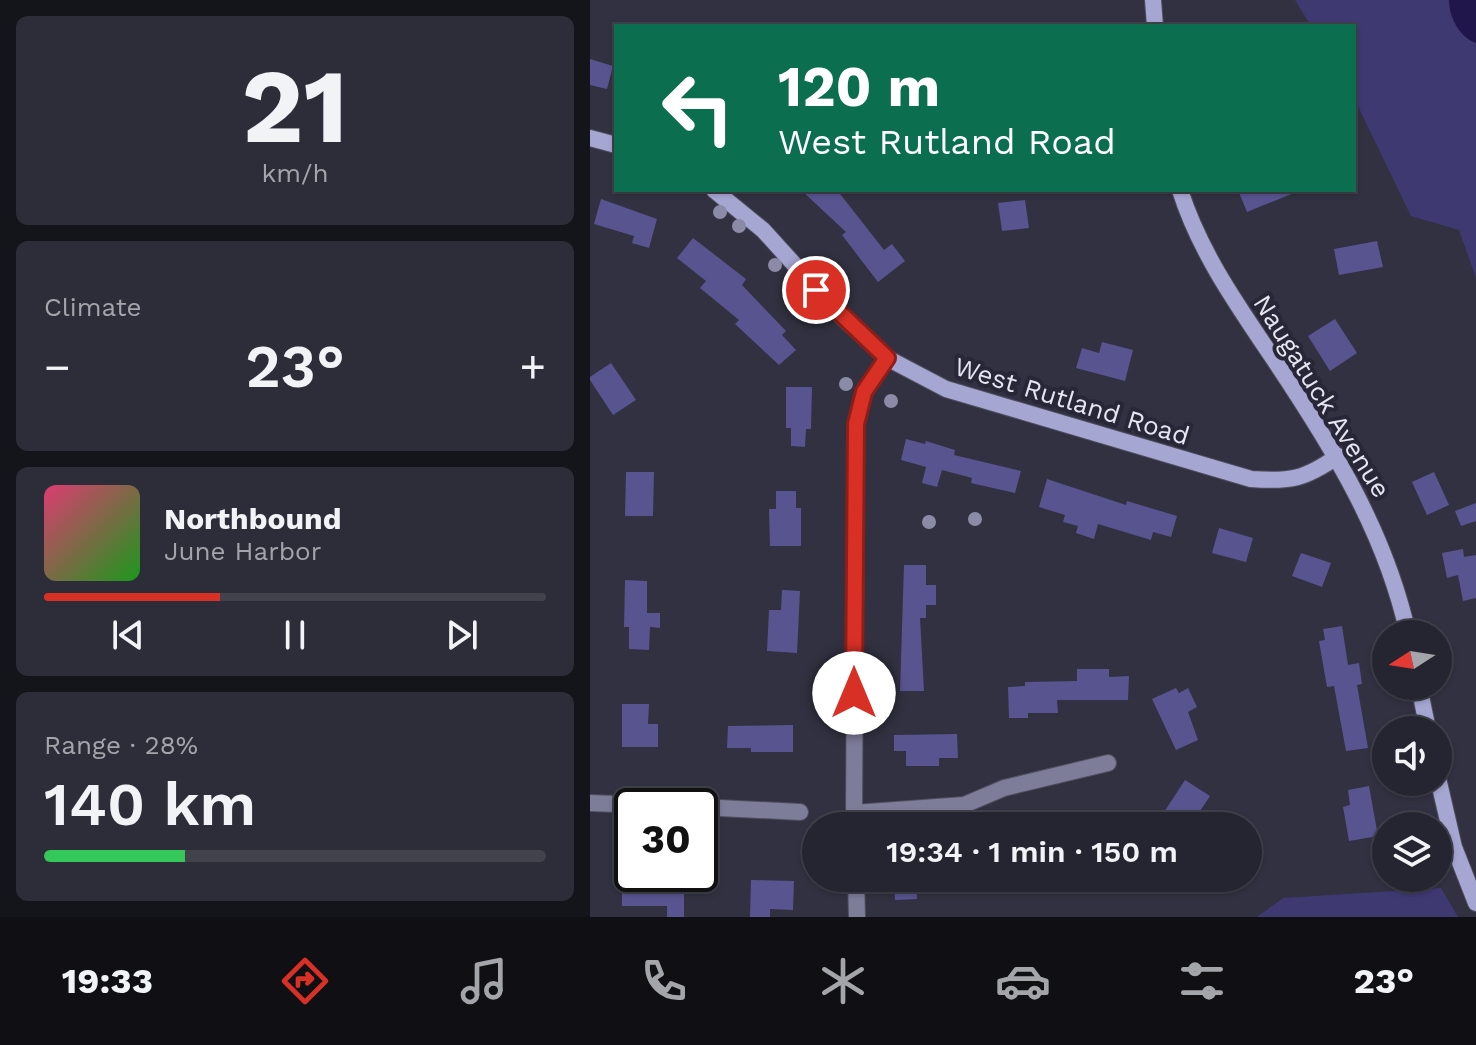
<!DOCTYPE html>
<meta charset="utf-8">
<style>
body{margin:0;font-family:"Work Sans",sans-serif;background:#2d2d39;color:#f1f3f6;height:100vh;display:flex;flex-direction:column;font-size:30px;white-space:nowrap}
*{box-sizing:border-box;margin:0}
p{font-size:26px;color:#a3a5ab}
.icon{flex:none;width:44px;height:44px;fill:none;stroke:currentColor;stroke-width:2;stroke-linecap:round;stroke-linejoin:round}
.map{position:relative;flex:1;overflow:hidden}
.drawer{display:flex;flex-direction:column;gap:16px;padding:16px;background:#14141b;width:590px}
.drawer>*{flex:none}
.guide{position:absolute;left:24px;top:24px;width:742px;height:168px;border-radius:0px;box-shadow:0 2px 6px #0004,0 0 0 2px #42424d;background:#0b6e4f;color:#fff;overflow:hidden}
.needle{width:52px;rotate:258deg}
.controls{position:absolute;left:782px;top:620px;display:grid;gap:16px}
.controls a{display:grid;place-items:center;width:80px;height:80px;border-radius:50%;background:#252531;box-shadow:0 2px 6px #0004,0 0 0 2px #42424d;font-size:40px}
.speed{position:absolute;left:24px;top:788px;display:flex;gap:16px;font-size:40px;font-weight:700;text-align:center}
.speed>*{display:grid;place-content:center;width:104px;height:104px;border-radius:50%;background:#252531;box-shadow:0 2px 6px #0004,0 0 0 2px #42424d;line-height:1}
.speed .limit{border:4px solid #111;border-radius:12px;background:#fff;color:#111}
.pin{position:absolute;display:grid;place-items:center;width:68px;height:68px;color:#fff;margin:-34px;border:4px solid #fff;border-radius:50%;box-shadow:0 2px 8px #0007}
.me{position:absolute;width:88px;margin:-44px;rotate:0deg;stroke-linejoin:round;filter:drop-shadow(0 0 6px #0008)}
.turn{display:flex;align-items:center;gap:28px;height:168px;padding:0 32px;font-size:36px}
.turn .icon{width:104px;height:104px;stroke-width:2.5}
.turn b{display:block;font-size:56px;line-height:68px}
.big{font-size:60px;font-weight:600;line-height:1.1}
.drawer .card{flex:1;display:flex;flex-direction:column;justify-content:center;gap:12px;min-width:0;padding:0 28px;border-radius:12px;background:#2d2d39}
.drawer .dial{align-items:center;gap:0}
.dial b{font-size:104px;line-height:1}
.song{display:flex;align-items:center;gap:24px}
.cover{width:96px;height:96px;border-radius:12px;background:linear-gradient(135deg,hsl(340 70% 55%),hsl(120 70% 35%))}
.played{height:8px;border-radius:4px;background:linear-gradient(90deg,#d93025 35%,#42424d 35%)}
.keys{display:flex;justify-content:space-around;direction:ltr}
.heat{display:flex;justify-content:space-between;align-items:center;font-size:44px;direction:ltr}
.charge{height:12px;border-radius:6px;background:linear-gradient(90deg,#34c759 28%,#42424d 0)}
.trip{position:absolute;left:212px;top:812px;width:460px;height:80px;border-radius:40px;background:#252531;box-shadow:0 2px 6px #0004,0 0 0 2px #42424d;font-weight:600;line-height:80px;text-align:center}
.dock{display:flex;height:128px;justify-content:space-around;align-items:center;background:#0f0f14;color:#a3a5ab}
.dock .icon{width:56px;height:56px}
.dock .selected{color:#d93025}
.dock b{font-size:36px;color:#f1f3f6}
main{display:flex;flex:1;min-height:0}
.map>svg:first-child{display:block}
.green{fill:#3e3971}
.water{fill:#20164c}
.building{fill:#585490}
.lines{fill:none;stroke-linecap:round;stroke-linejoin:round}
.street-casing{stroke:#4e4e5d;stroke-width:18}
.secondary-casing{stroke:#4e4e5d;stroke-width:18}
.street{stroke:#7d7c99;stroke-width:16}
.secondary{stroke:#a6a6d3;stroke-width:16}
.tree{fill:#8b8ba7}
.route-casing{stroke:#8d1f18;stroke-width:20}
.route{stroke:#d93025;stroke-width:14}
.labels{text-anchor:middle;stroke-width:8;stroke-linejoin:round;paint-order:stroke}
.street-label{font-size:26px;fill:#e5e6f0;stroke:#272737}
</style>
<main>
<section class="drawer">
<div class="card dial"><b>21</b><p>km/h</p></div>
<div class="card"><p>Climate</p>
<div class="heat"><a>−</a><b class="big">23°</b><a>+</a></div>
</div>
<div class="card">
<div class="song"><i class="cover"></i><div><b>Northbound</b><p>June Harbor</p></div></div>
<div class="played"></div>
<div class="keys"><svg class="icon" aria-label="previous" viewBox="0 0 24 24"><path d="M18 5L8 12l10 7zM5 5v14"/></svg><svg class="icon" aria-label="pause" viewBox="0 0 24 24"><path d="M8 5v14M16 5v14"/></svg><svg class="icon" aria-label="next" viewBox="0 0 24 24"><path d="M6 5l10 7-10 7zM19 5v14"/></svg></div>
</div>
<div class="card"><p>Range · 28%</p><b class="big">140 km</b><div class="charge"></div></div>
</section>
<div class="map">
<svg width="886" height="917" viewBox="0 0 886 917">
<rect width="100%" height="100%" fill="#313141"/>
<!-- green -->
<g class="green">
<path d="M 705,0 L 886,0 L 886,278 L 869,230 L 821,216 L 764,98 L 764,26 L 721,26 Z"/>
<path d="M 851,888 L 868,917 L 667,917 L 693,898 Z"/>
</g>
<!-- water -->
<path class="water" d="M 859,0 L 886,0 L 886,43 C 869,37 859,17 859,0 Z"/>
<!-- building -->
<g class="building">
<path d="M 0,59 L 23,66 L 17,89 L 0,85 Z"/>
<path d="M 211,190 L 247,190 L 294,250 L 302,244 L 315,261 L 288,282 L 252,235 L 256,232 Z"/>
<path d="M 648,190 L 711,190 L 657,212 Z"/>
<path d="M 11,199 L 67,219 L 59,248 L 42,243 L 44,236 L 4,224 Z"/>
<path d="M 435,200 L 439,228 L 412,231 L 408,203 Z"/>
<path d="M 103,238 L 156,279 L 152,285 L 196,331 L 192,335 L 206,350 L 189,365 L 145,324 L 149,320 L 110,288 L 116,281 L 87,258 Z"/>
<path d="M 787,241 L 793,267 L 749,275 L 744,249 Z"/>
<path d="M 745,319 L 767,353 L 740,371 L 718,336 Z"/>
<path d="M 512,342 L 543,350 L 535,381 L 486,368 L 492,348 L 509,353 Z"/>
<path d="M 21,363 L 46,400 L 23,415 L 0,380 L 0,377 Z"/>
<path d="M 196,387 L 222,387 L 221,429 L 216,429 L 215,447 L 201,446 L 201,428 L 196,428 Z"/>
<path d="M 316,439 L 335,444 L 336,441 L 365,450 L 364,455 L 431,471 L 425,493 L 381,483 L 382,478 L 352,470 L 347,487 L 332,483 L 336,467 L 311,460 Z"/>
<path d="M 36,472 L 64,472 L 63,516 L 35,516 Z"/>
<path d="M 844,472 L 859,505 L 837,515 L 822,482 Z"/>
<path d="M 457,479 L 536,505 L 537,501 L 587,516 L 581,537 L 563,532 L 561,540 L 508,524 L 504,539 L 486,533 L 488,526 L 473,522 L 475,515 L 449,507 Z"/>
<path d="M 186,491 L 206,491 L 206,508 L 211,508 L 211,546 L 180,546 L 179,509 L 186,509 Z"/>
<path d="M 886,503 L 886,521 L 871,526 L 865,511 Z"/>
<path d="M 629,528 L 663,538 L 656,562 L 622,553 Z"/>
<path d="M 873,549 L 874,557 L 886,555 L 886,598 L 873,601 L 868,575 L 857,578 L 852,553 Z"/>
<path d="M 711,553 L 741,563 L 732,587 L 702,576 Z"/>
<path d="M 314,565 L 336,565 L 336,585 L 346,585 L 346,605 L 336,605 L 336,618 L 330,618 L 334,691 L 310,691 Z"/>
<path d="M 35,580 L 57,581 L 57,613 L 70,613 L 70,628 L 60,627 L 59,650 L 39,649 L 39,627 L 34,627 Z"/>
<path d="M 192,590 L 210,591 L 207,653 L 177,651 L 179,610 L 191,610 Z"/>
<path d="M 752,626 L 758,665 L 769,663 L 772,684 L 767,685 L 778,748 L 756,751 L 744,686 L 737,687 L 729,641 L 735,640 L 733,629 Z"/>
<path d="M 487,669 L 519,669 L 519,677 L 539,676 L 538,700 L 467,700 L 468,713 L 438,713 L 438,718 L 419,718 L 418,687 L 435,686 L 435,682 L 487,681 Z"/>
<path d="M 586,688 L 589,693 L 598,688 L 607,707 L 598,712 L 608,740 L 586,750 L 562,699 Z"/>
<path d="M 32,704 L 59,704 L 58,724 L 68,724 L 68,747 L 32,747 Z"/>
<path d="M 203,725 L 203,752 L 161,752 L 161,748 L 137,748 L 138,726 Z"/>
<path d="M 367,734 L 368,758 L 349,758 L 349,766 L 316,766 L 316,751 L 304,751 L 304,735 Z"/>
<path d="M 595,780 L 620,796 L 602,823 L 596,820 L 592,826 L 565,826 Z"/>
<path d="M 779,786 L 788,836 L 759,841 L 753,807 L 760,805 L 758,790 Z"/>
<path d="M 304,878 L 326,878 L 327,899 L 305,900 Z"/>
<path d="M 32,879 L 94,879 L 94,917 L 77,917 L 77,906 L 32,906 Z"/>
<path d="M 161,880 L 204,881 L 203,910 L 180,909 L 180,917 L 160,917 Z"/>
</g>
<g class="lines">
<defs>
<g id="street">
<path d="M 0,803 L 81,806"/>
<path d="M 110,807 L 210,812"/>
<path d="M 264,813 L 374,805 L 414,788 L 518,763"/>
<path d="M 264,826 L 266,424 L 274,392 L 297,358"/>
<path d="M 266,878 L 267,917"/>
</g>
<g id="secondary">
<path d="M 563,0 L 565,26"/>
<path d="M 0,138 L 26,145"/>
<path d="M 124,190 L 173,230 L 252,317 L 297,358 L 356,389 L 661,479 C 701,482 715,479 748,456"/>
<path d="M 590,190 C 610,253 648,306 685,361 C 743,448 795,531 818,634"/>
<path d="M 829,686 L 838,730"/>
<path d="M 848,778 L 864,847 L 886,903"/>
</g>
</defs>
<!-- street casing -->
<use href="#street" class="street-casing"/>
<!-- secondary casing -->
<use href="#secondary" class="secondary-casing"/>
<!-- street -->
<use href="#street" class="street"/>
<!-- secondary -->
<use href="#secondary" class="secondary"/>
</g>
<!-- trees -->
<g class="tree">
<circle cx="130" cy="212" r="7"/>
<circle cx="149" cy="226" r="7"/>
<circle cx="185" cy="265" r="7"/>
<circle cx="256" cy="384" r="7"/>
<circle cx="301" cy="401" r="7"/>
<circle cx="385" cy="519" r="7"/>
<circle cx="339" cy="522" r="7"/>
</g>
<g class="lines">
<defs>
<path id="route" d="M 226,290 L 297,358 L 274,392 L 266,424 L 264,693"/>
</defs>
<!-- route casing -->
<use href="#route" class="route-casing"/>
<!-- route -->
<use href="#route" class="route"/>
</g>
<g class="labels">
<!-- street labels -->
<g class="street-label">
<text transform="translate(732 396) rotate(58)" y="9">Naugatuck Avenue</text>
<text transform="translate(482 401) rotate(17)" y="9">West Rutland Road</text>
</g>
</g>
</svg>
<div class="controls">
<a><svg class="needle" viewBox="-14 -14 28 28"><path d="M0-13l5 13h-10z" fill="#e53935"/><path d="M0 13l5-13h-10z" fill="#a3a5ab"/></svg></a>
<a><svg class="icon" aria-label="sound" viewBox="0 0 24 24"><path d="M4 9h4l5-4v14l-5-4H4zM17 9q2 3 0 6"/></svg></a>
<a><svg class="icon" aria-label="layers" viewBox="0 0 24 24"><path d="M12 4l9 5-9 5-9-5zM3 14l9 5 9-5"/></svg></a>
</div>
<div class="speed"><div class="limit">30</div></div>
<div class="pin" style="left:226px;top:290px;background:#d93025"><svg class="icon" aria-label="arrive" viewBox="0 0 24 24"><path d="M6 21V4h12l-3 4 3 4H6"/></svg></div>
<svg class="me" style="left:264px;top:693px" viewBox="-20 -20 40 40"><circle r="19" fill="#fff"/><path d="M0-13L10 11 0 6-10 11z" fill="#d93025"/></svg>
<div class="trip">19:34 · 1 min · 150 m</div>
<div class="guide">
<div class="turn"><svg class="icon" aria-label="left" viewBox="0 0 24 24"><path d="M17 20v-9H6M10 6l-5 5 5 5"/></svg><div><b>120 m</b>West Rutland Road</div></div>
</div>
</div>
</main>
<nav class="dock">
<b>19:33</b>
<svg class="icon selected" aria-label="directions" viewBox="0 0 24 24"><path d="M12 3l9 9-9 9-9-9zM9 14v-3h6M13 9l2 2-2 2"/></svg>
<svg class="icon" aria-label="music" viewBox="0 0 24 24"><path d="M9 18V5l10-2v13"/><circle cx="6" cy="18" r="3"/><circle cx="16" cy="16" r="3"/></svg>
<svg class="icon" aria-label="phone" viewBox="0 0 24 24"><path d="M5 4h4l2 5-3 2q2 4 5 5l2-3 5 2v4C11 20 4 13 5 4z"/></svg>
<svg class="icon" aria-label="climate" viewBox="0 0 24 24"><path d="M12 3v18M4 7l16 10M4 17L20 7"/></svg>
<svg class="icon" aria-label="car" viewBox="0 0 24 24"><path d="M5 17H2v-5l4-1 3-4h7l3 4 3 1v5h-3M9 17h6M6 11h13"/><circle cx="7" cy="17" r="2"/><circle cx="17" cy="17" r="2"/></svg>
<svg class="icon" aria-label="filters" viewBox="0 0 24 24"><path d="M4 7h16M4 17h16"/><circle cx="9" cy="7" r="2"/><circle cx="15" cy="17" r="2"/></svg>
<b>23°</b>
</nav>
